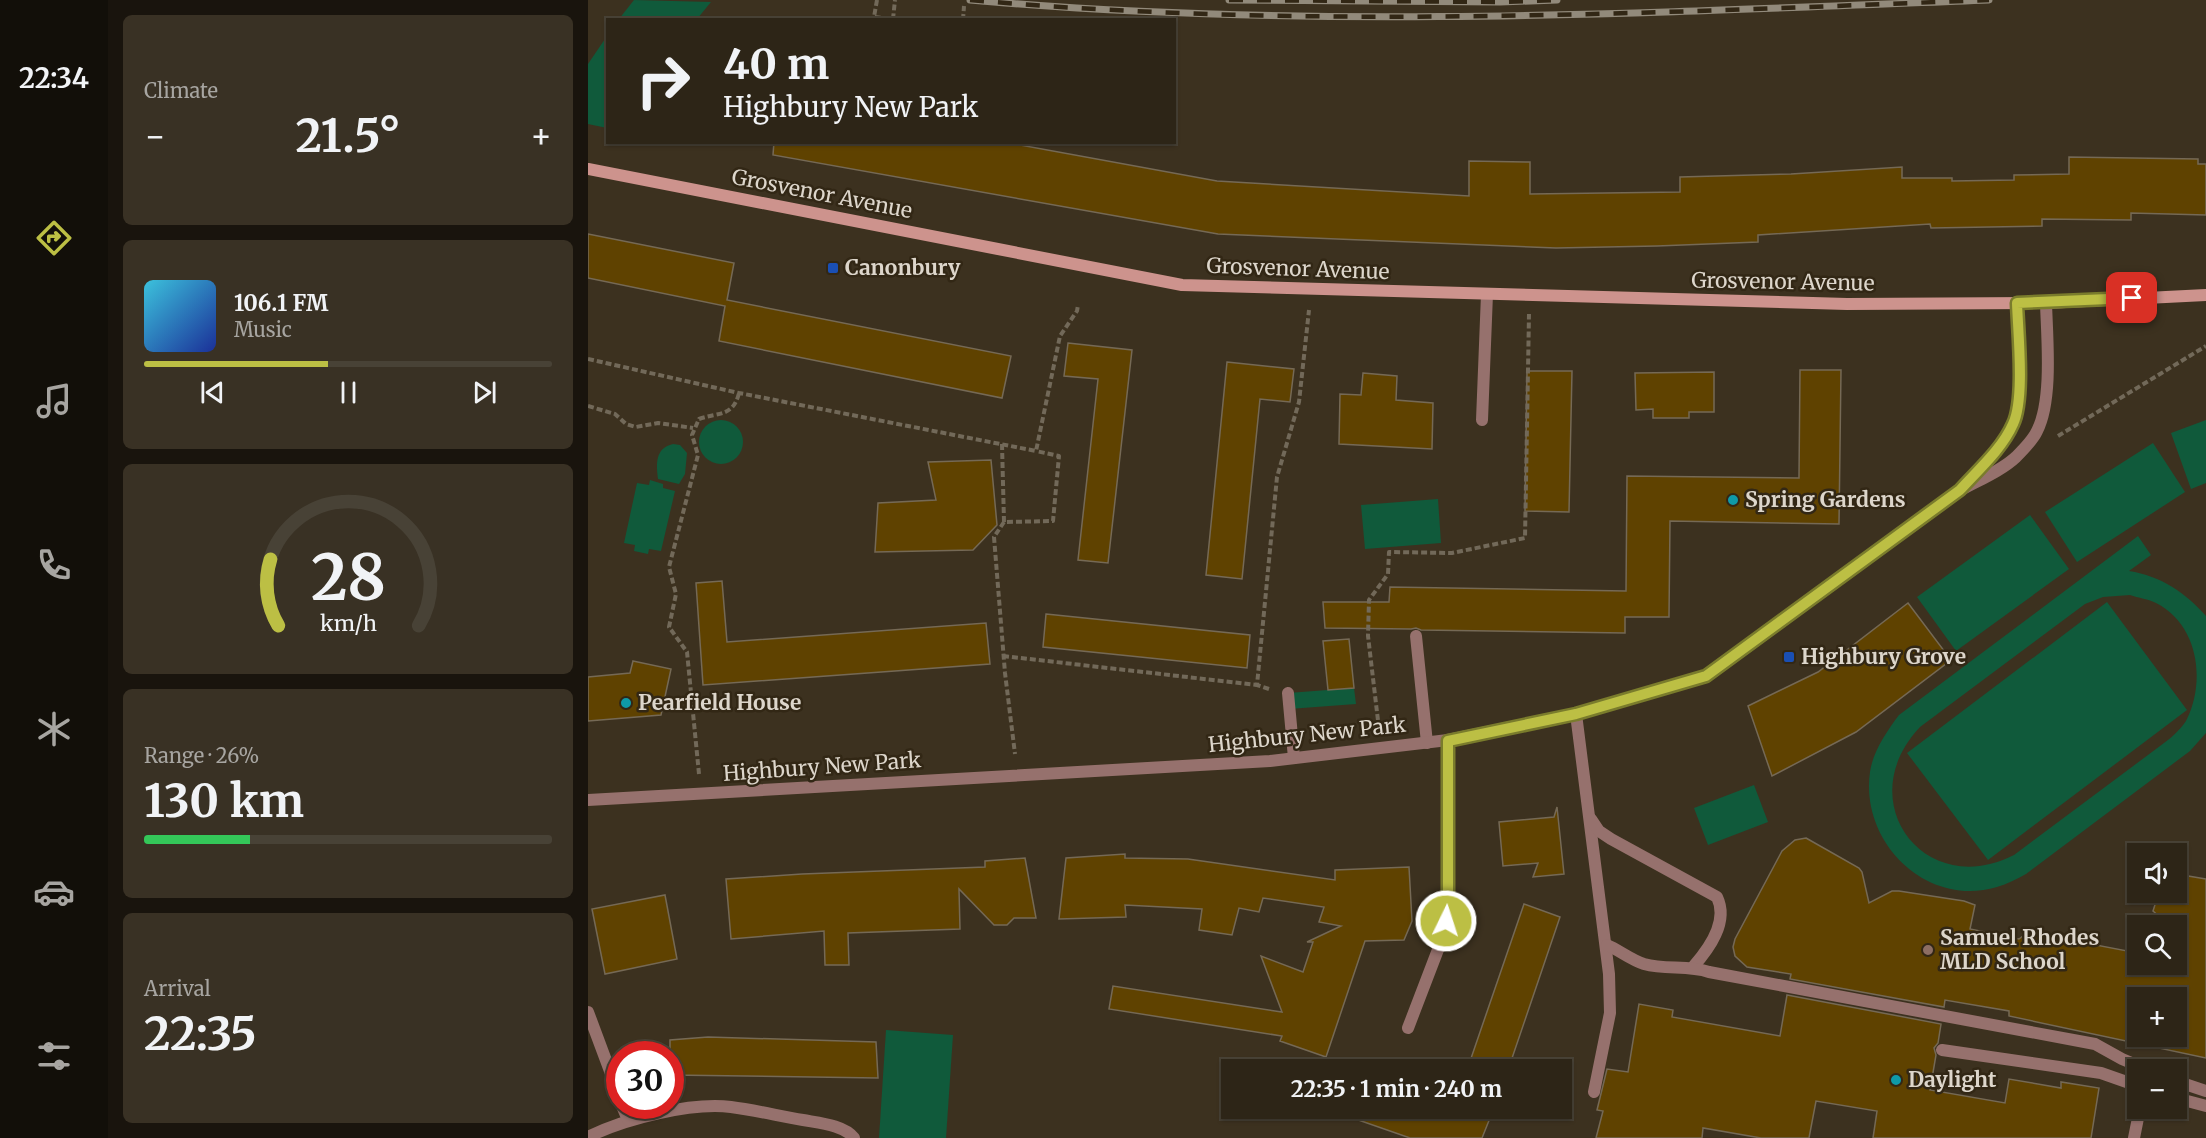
<!DOCTYPE html>
<meta charset="utf-8">
<style>
body{margin:0;font-family:Merriweather,serif;background:#393124;color:#f1f3f6;height:100vh;display:flex;flex-direction:column;font-size:22px;white-space:nowrap}
*{box-sizing:border-box;margin:0}
p{font-size:20px;color:#a7a5a1}
.icon{flex:none;width:33px;height:33px;fill:none;stroke:currentColor;stroke-width:2;stroke-linecap:round;stroke-linejoin:round}
.map{position:relative;flex:1;overflow:hidden}
.drawer{display:flex;flex-direction:column;gap:15px;padding:15px;background:#19140d;width:480px}
.drawer>*{flex:none}
.guide{position:absolute;left:18px;top:18px;width:570px;height:126px;border-radius:0px;box-shadow:0 2px 4px #0004,0 0 0 2px #484236;background:#2d2517;color:#f1f3f6;overflow:hidden}
.buttons{position:absolute;left:1539px;top:843px;display:grid;gap:12px}
.buttons a{display:grid;place-items:center;width:60px;height:60px;border-radius:0px;background:#2d2517;box-shadow:0 2px 4px #0004,0 0 0 2px #484236;font-size:30px}
.speed{position:absolute;left:18px;top:1041px;display:flex;gap:12px;font-size:30px;font-weight:700;text-align:center}
.speed>*{display:grid;place-content:center;width:78px;height:78px;border-radius:50%;background:#2d2517;box-shadow:0 2px 4px #0004,0 0 0 2px #484236;line-height:1}
.speed .limit{border:9px solid #d22;background:#fff;color:#111}
.pin{position:absolute;display:grid;place-items:center;width:51px;height:51px;color:#fff;margin:-26px;border-radius:12px;box-shadow:0 3px 9px #0006}
.me{position:absolute;width:66px;margin:-33px;rotate:4deg;stroke-linejoin:round;filter:drop-shadow(0 0 4px #0008)}
.turn{display:flex;align-items:center;gap:21px;height:126px;padding:0 18px;font-size:27px}
.turn .icon{width:78px;height:78px;stroke-width:2.5}
.turn b{display:block;font-size:42px;line-height:51px}
.big{font-size:45px;font-weight:700;line-height:1.1}
.drawer .card{flex:1;display:flex;flex-direction:column;justify-content:center;gap:9px;min-width:0;padding:0 21px;border-radius:9px;background:#393124}
.drawer .dial{align-items:center;gap:0}
.dial svg{height:156px;overflow:visible;fill:none;stroke:#484236;stroke-width:7;stroke-linecap:round;text-anchor:middle}
.dial text{fill:#f1f3f6;stroke:none}
.song{display:flex;align-items:center;gap:18px}
.cover{width:72px;height:72px;border-radius:9px;background:linear-gradient(135deg,hsl(190 70% 55%),hsl(230 70% 35%))}
.played{height:6px;border-radius:3px;background:linear-gradient(90deg,#bcbf44 45%,#484236 45%)}
.keys{display:flex;justify-content:space-around;direction:ltr}
.heat{display:flex;justify-content:space-between;align-items:center;font-size:33px;direction:ltr}
.charge{height:9px;border-radius:4px;background:linear-gradient(90deg,#34c759 26%,#484236 0)}
.trip{position:absolute;left:633px;top:1059px;width:351px;height:60px;border-radius:0px;background:#2d2517;box-shadow:0 2px 4px #0004,0 0 0 2px #484236;font-weight:700;line-height:60px;text-align:center}
main{display:flex;flex:1;min-height:0}
.menu{display:flex;flex-direction:column;width:108px;justify-content:space-around;align-items:center;background:#120f09;color:#a7a5a1}
.menu .icon{width:42px;height:42px}
.menu .selected{color:#bcbf44}
.menu b{font-size:27px;color:#f1f3f6}
.map>svg:first-child{display:block}
.green{fill:#105a3b;fill-rule:evenodd}
.building{fill:#5f4200;stroke:#756955;stroke-width:1.5;fill-rule:evenodd}
.lines{fill:none;stroke-linecap:round;stroke-linejoin:round}
.path{stroke:#726959;stroke-width:4;stroke-dasharray:6 3;stroke-linecap:butt}
.lane{stroke:#96716d;stroke-width:12}
.street{stroke:#96716d;stroke-width:12}
.secondary{stroke:#cd938d;stroke-width:12}
.rail-casing{stroke:#928a7b;stroke-width:7}
.rail{stroke:#322715;stroke-width:4.5;stroke-dasharray:14;stroke-linecap:butt}
.route-casing{stroke:#7a7c2c;stroke-width:15}
.route{stroke:#bcbf44;stroke-width:10}
.transit-dot{fill:#1a4fb4;stroke:#322715;stroke-width:2}
.culture-dot{fill:#0f9aa8;stroke:#322715;stroke-width:2}
.education-dot{fill:#8d6e63;stroke:#322715;stroke-width:2}
.labels{text-anchor:middle;stroke-width:5;stroke-linejoin:round;paint-order:stroke}
.street-label{font-size:21px;fill:#ddd6cb;stroke:#322715}
.poi-label{font-size:21px;font-weight:bold;fill:#ddd6cb;stroke:#322715;text-anchor:start}
</style>
<main>
<nav class="menu">
<b>22:34</b>
<svg class="icon selected" aria-label="directions" viewBox="0 0 24 24"><path d="M12 3l9 9-9 9-9-9zM9 14v-3h6M13 9l2 2-2 2"/></svg>
<svg class="icon" aria-label="music" viewBox="0 0 24 24"><path d="M9 18V5l10-2v13"/><circle cx="6" cy="18" r="3"/><circle cx="16" cy="16" r="3"/></svg>
<svg class="icon" aria-label="phone" viewBox="0 0 24 24"><path d="M5 4h4l2 5-3 2q2 4 5 5l2-3 5 2v4C11 20 4 13 5 4z"/></svg>
<svg class="icon" aria-label="climate" viewBox="0 0 24 24"><path d="M12 3v18M4 7l16 10M4 17L20 7"/></svg>
<svg class="icon" aria-label="car" viewBox="0 0 24 24"><path d="M5 17H2v-5l4-1 3-4h7l3 4 3 1v5h-3M9 17h6M6 11h13"/><circle cx="7" cy="17" r="2"/><circle cx="17" cy="17" r="2"/></svg>
<svg class="icon" aria-label="filters" viewBox="0 0 24 24"><path d="M4 7h16M4 17h16"/><circle cx="9" cy="7" r="2"/><circle cx="15" cy="17" r="2"/></svg>
</nav>
<section class="drawer">
<div class="card"><p>Climate</p>
<div class="heat"><a>−</a><b class="big">21.5°</b><a>+</a></div>
</div>
<div class="card">
<div class="song"><i class="cover"></i><div><b>106.1 FM</b><p>Music</p></div></div>
<div class="played"></div>
<div class="keys"><svg class="icon" aria-label="previous" viewBox="0 0 24 24"><path d="M18 5L8 12l10 7zM5 5v14"/></svg><svg class="icon" aria-label="pause" viewBox="0 0 24 24"><path d="M8 5v14M16 5v14"/></svg><svg class="icon" aria-label="next" viewBox="0 0 24 24"><path d="M6 5l10 7-10 7zM19 5v14"/></svg></div>
</div>
<div class="card dial"><svg viewBox="0 0 100 80">
<path d="M14 69A42 42 0 1 1 86 69"/>
<path d="M14 69A42 42 0 0 1 10 35" stroke="#bcbf44"/>
<text x="50" y="56" font-size="32" font-weight="700">28</text>
<text x="50" y="72" font-size="11">km/h</text>
</svg></div>
<div class="card"><p>Range · 26%</p><b class="big">130 km</b><div class="charge"></div></div>
<div class="card"><p>Arrival</p><b class="big">22:35</b></div>
</section>
<div class="map">
<svg width="1618" height="1138" viewBox="0 0 1618 1138">
<rect width="100%" height="100%" fill="#3c311f"/>
<!-- green -->
<g class="green">
<path d="M 46,0 L 123,2 L 109,19 L 31,19 Z"/>
<path d="M 19,36 L 19,128 L 0,124 L 0,64 Z"/>
<path d="M 1618,420 L 1618,483 L 1603,489 L 1583,433 Z"/>
<circle cx="133" cy="442" r="22"/>
<path d="M 1565,443 L 1597,492 L 1489,562 L 1457,512 Z"/>
<path d="M 85,444 L 92,445 L 99,453 L 97,474 L 91,484 L 70,479 C 68,464 67,448 85,444 Z"/>
<path d="M 62,480 L 75,484 L 75,488 L 87,491 L 73,551 L 61,549 L 60,554 L 46,551 L 47,545 L 36,543 L 49,483 L 61,485 Z"/>
<path d="M 850,499 L 853,543 L 777,549 L 773,505 Z"/>
<path d="M 1442,515 L 1481,569 L 1368,651 L 1329,597 Z"/>
<path d="M 1550,536 L 1563,555 L 1541,571 C 1573,576 1598,593 1618,616 L 1618,733 L 1602,751 L 1438,874 C 1429,879 1419,884 1409,887 C 1338,908 1272,842 1282,772 C 1285,751 1299,731 1311,715 ZM 1542,595 C 1550,598 1561,599 1568,603 C 1611,625 1618,682 1598,721 C 1591,731 1582,739 1572,746 L 1426,855 C 1336,901 1262,801 1332,727 L 1497,604 L 1515,597 Z"/>
<path d="M 1519,602 L 1599,710 L 1400,860 L 1319,753 Z"/>
<path d="M 766,688 L 768,704 L 701,709 L 700,693 Z"/>
<path d="M 1166,785 L 1180,822 L 1120,845 L 1106,808 Z"/>
<path d="M 298,1030 L 365,1035 L 358,1138 L 291,1138 Z"/>
</g>
<!-- building -->
<g class="building">
<path d="M 186,142 L 416,142 L 629,181 L 881,196 L 881,161 L 942,162 L 942,194 L 1092,192 L 1092,177 L 1203,174 L 1314,167 L 1314,178 L 1364,178 L 1364,181 L 1426,180 L 1426,175 L 1481,174 L 1481,157 L 1610,159 L 1610,164 L 1618,164 L 1618,215 L 1543,213 L 1543,220 L 1454,219 L 1454,226 L 1343,228 L 1342,224 L 1170,235 L 1170,242 L 1069,246 L 968,248 L 630,234 L 185,155 Z"/>
<path d="M 0,234 L 146,263 L 139,300 L 423,356 L 414,398 L 131,341 L 137,306 L 0,278 Z"/>
<path d="M 480,343 L 544,350 L 520,563 L 490,560 L 510,379 L 476,376 Z"/>
<path d="M 639,362 L 706,369 L 702,402 L 672,399 L 654,579 L 618,575 Z"/>
<path d="M 1212,370 L 1253,370 L 1251,524 L 1082,521 L 1081,617 L 1037,617 L 1037,633 L 833,630 L 828,628 L 823,629 L 737,628 L 735,602 L 801,602 L 802,587 L 1038,591 L 1039,476 L 1211,478 Z"/>
<path d="M 939,371 L 984,371 L 981,512 L 937,511 Z"/>
<path d="M 1126,372 L 1126,412 L 1101,412 L 1101,418 L 1065,418 L 1065,409 L 1048,410 L 1047,373 Z"/>
<path d="M 775,373 L 809,376 L 808,400 L 845,403 L 844,449 L 751,444 L 752,394 L 773,395 Z"/>
<path d="M 403,460 L 409,525 L 385,550 L 287,552 L 290,503 L 348,500 L 340,462 Z"/>
<path d="M 134,581 L 139,642 L 398,623 L 402,664 L 115,685 L 108,583 Z"/>
<path d="M 1320,603 L 1363,660 L 1268,732 L 1184,776 L 1160,706 L 1230,672 Z"/>
<path d="M 458,614 L 662,635 L 659,668 L 455,647 Z"/>
<path d="M 761,639 L 766,688 L 740,690 L 735,641 Z"/>
<path d="M 45,661 L 83,669 L 73,715 L 0,721 L 0,677 L 42,673 Z"/>
<path d="M 969,807 L 976,874 L 945,877 L 950,863 L 915,866 L 911,822 L 966,817 Z"/>
<path d="M 1218,838 L 1271,868 L 1274,872 L 1281,903 L 1304,891 L 1311,891 L 1376,901 L 1387,905 L 1382,929 L 1431,939 L 1440,932 L 1550,953 L 1550,964 L 1588,964 L 1588,926 L 1571,926 L 1573,918 L 1565,911 L 1571,892 L 1588,892 L 1588,874 L 1618,879 L 1618,1058 L 1421,1016 L 1421,1011 L 1357,1000 L 1356,1007 L 1202,979 L 1203,974 L 1159,967 L 1147,956 L 1145,947 L 1147,939 L 1194,851 L 1207,840 ZM 1550,998 L 1588,998 L 1588,1036 L 1550,1036 Z"/>
<path d="M 537,854 L 537,858 L 600,859 L 747,880 L 747,870 L 821,867 L 824,921 L 816,940 L 777,941 L 738,1057 L 692,1041 L 694,1036 L 521,1009 L 525,986 L 694,1012 L 673,956 L 715,972 L 725,942 L 719,942 L 753,926 L 731,922 L 736,907 L 675,898 L 671,912 L 651,908 L 644,935 L 611,930 L 614,909 L 537,905 L 538,917 L 471,919 L 478,858 Z"/>
<path d="M 437,858 L 448,918 L 426,918 L 419,925 L 406,925 L 371,889 L 372,929 L 260,933 L 261,965 L 237,965 L 236,931 L 143,939 L 138,879 L 214,874 L 397,867 L 397,861 Z"/>
<path d="M 77,895 L 89,959 L 17,974 L 4,909 Z"/>
<path d="M 936,904 L 972,917 L 920,1070 L 879,1070 Z"/>
<path d="M 1199,995 L 1353,1024 L 1350,1043 L 1346,1048 L 1348,1055 L 1342,1090 L 1417,1103 L 1421,1079 L 1473,1088 L 1473,1082 L 1511,1088 L 1503,1138 L 1285,1138 L 1289,1111 L 1228,1101 L 1221,1138 L 1173,1138 L 1115,1128 L 1114,1138 L 1008,1138 L 1015,1111 L 1009,1110 L 1019,1069 L 1040,1072 L 1051,1004 L 1085,1010 L 1084,1017 L 1192,1036 Z"/>
<path d="M 120,1037 L 288,1042 L 290,1078 L 82,1075 L 82,1040 Z"/>
<path d="M 735,1060 L 762,1070 L 732,1070 Z"/>
<path d="M 736,1108 L 906,1108 L 894,1138 L 822,1138 Z"/>
</g>
<g class="lines">
<!-- path -->
<g class="path">
<path d="M 289,0 L 286,17 L 305,19 L 307,0"/>
<path d="M 375,20 L 376,6"/>
<path d="M 0,359 L 151,393 L 448,451 L 472,336 L 489,311 L 490,305"/>
<path d="M 0,406 L 27,414 L 38,424 L 48,427 L 70,423 L 105,428"/>
<path d="M 1470,436 L 1618,346"/>
<path d="M 414,444 L 416,522 L 465,521 L 471,456 L 448,451"/>
<path d="M 416,522 L 406,537 L 417,673 L 427,754"/>
<path d="M 415,656 L 669,685"/>
<path d="M 681,689 L 669,685 L 689,477 L 711,402 L 721,310"/>
<path d="M 791,729 L 780,636 L 781,600 L 800,574 L 801,552 L 864,553 L 937,538 L 941,314"/>
<path d="M 111,774 L 99,652 L 81,627 L 88,594 L 81,567 L 110,455 L 104,435 L 111,419 C 131,412 145,417 151,393"/>
</g>
<!-- lane -->
<g class="lane">
<path d="M 894,420 L 899,294"/>
<path d="M 828,636 L 839,743"/>
<path d="M 700,693 L 706,758"/>
<path d="M 988,714 L 1021,974 L 1022,1013 L 1006,1092"/>
<path d="M 1003,819 L 1011,831 L 1023,839 L 1129,897 C 1141,922 1121,949 1105,967"/>
<path d="M 1019,945 C 1031,950 1043,960 1056,964 C 1078,970 1100,965 1121,972 L 1507,1044 L 1534,1059 L 1560,1070"/>
<path d="M 1354,1050 L 1513,1073 L 1550,1086"/>
<path d="M 1588,1081 L 1618,1091"/>
<path d="M 1588,1098 L 1618,1106"/>
<path d="M 0,1137 C 36,1119 103,1102 143,1107 C 167,1110 191,1116 215,1120 C 231,1123 256,1125 266,1138"/>
<path d="M 1546,1138 L 1552,1108"/>
</g>
<!-- street -->
<g class="street">
<path d="M 1377,484 C 1394,466 1417,445 1426,423 C 1438,393 1430,336 1429,303"/>
<path d="M 0,800 L 682,761 L 860,740 L 988,714 L 1118,677 L 1373,490 C 1391,480 1413,471 1428,457 C 1435,450 1445,440 1449,431 C 1465,400 1459,338 1458,303"/>
<path d="M 0,1012 L 32,1098"/>
<path d="M 820,1028 L 856,934 L 860,908 L 860,740"/>
<path d="M 34,1106 L 40,1120"/>
</g>
<!-- secondary -->
<path class="secondary" d="M 0,169 L 594,285 L 1259,304 L 1458,303 L 1618,295"/>
<defs>
<g id="rail">
<path d="M 382,0 C 721,30 1061,13 1401,0"/>
<path d="M 641,0 L 912,2 L 969,0"/>
</g>
</defs>
<!-- rail casing -->
<use href="#rail" class="rail-casing"/>
<!-- rail -->
<use href="#rail" class="rail"/>
</g>
<g class="lines">
<defs>
<path id="route" d="M 858,921 L 860,908 L 860,741 L 988,714 L 1118,676 L 1372,490 C 1390,470 1414,449 1425,424 C 1437,399 1430,333 1429,303 L 1544,298"/>
</defs>
<!-- route casing -->
<use href="#route" class="route-casing"/>
<!-- route -->
<use href="#route" class="route"/>
</g>
<!-- markers -->
<g class="transit-dot">
<rect x="239" y="262" width="12" height="12" rx="3"/>
<rect x="1195" y="651" width="12" height="12" rx="3"/>
</g>
<g class="culture-dot">
<circle cx="1145" cy="500" r="6"/>
<circle cx="38" cy="703" r="6"/>
<circle cx="1308" cy="1080" r="6"/>
</g>
<circle class="education-dot" cx="1340" cy="950" r="6"/>
<g class="labels">
<!-- street labels -->
<g class="street-label">
<text transform="translate(234 194) rotate(11)" y="7">Grosvenor Avenue</text>
<text transform="translate(710 269) rotate(2)" y="7">Grosvenor Avenue</text>
<text transform="translate(1195 282) rotate(1)" y="7">Grosvenor Avenue</text>
<text transform="translate(719 735) rotate(-6)" y="7">Highbury New Park</text>
<text transform="translate(234 767) rotate(-4)" y="7">Highbury New Park</text>
</g>
<!-- poi labels -->
<g class="poi-label">
<text x="257" y="275">Canonbury</text>
<text x="1157" y="507">Spring Gardens</text>
<text x="1213" y="664">Highbury Grove</text>
<text x="50" y="710">Pearfield House</text>
<text x="1352" y="945">Samuel Rhodes<tspan x="1352" dy="24">MLD School</tspan></text>
<text x="1320" y="1087">Daylight</text>
</g>
</g>
</svg>
<div class="buttons">
<a><svg class="icon" aria-label="sound" viewBox="0 0 24 24"><path d="M4 9h4l5-4v14l-5-4H4zM17 9q2 3 0 6"/></svg></a>
<a><svg class="icon" aria-label="search" viewBox="0 0 24 24"><circle cx="10" cy="10" r="6"/><path d="M15 15l6 6"/></svg></a>
<a>+</a>
<a>−</a>
</div>
<div class="speed"><div class="limit">30</div></div>
<div class="pin" style="left:1544px;top:298px;background:#d93025"><svg class="icon" aria-label="arrive" viewBox="0 0 24 24"><path d="M6 21V4h12l-3 4 3 4H6"/></svg></div>
<svg class="me" style="left:858px;top:921px" viewBox="-20 -20 40 40"><circle r="17" fill="#bcbf44" stroke="#fff" stroke-width="3"/><path d="M0-11L8 9 0 5-8 9z" fill="#fff"/></svg>
<div class="trip">22:35 · 1 min · 240 m</div>
<div class="guide">
<div class="turn"><svg class="icon" aria-label="right" viewBox="0 0 24 24"><path d="M7 20v-9h11M14 6l5 5-5 5"/></svg><div><b>40 m</b>Highbury New Park</div></div>
</div>
</div>
</main>
